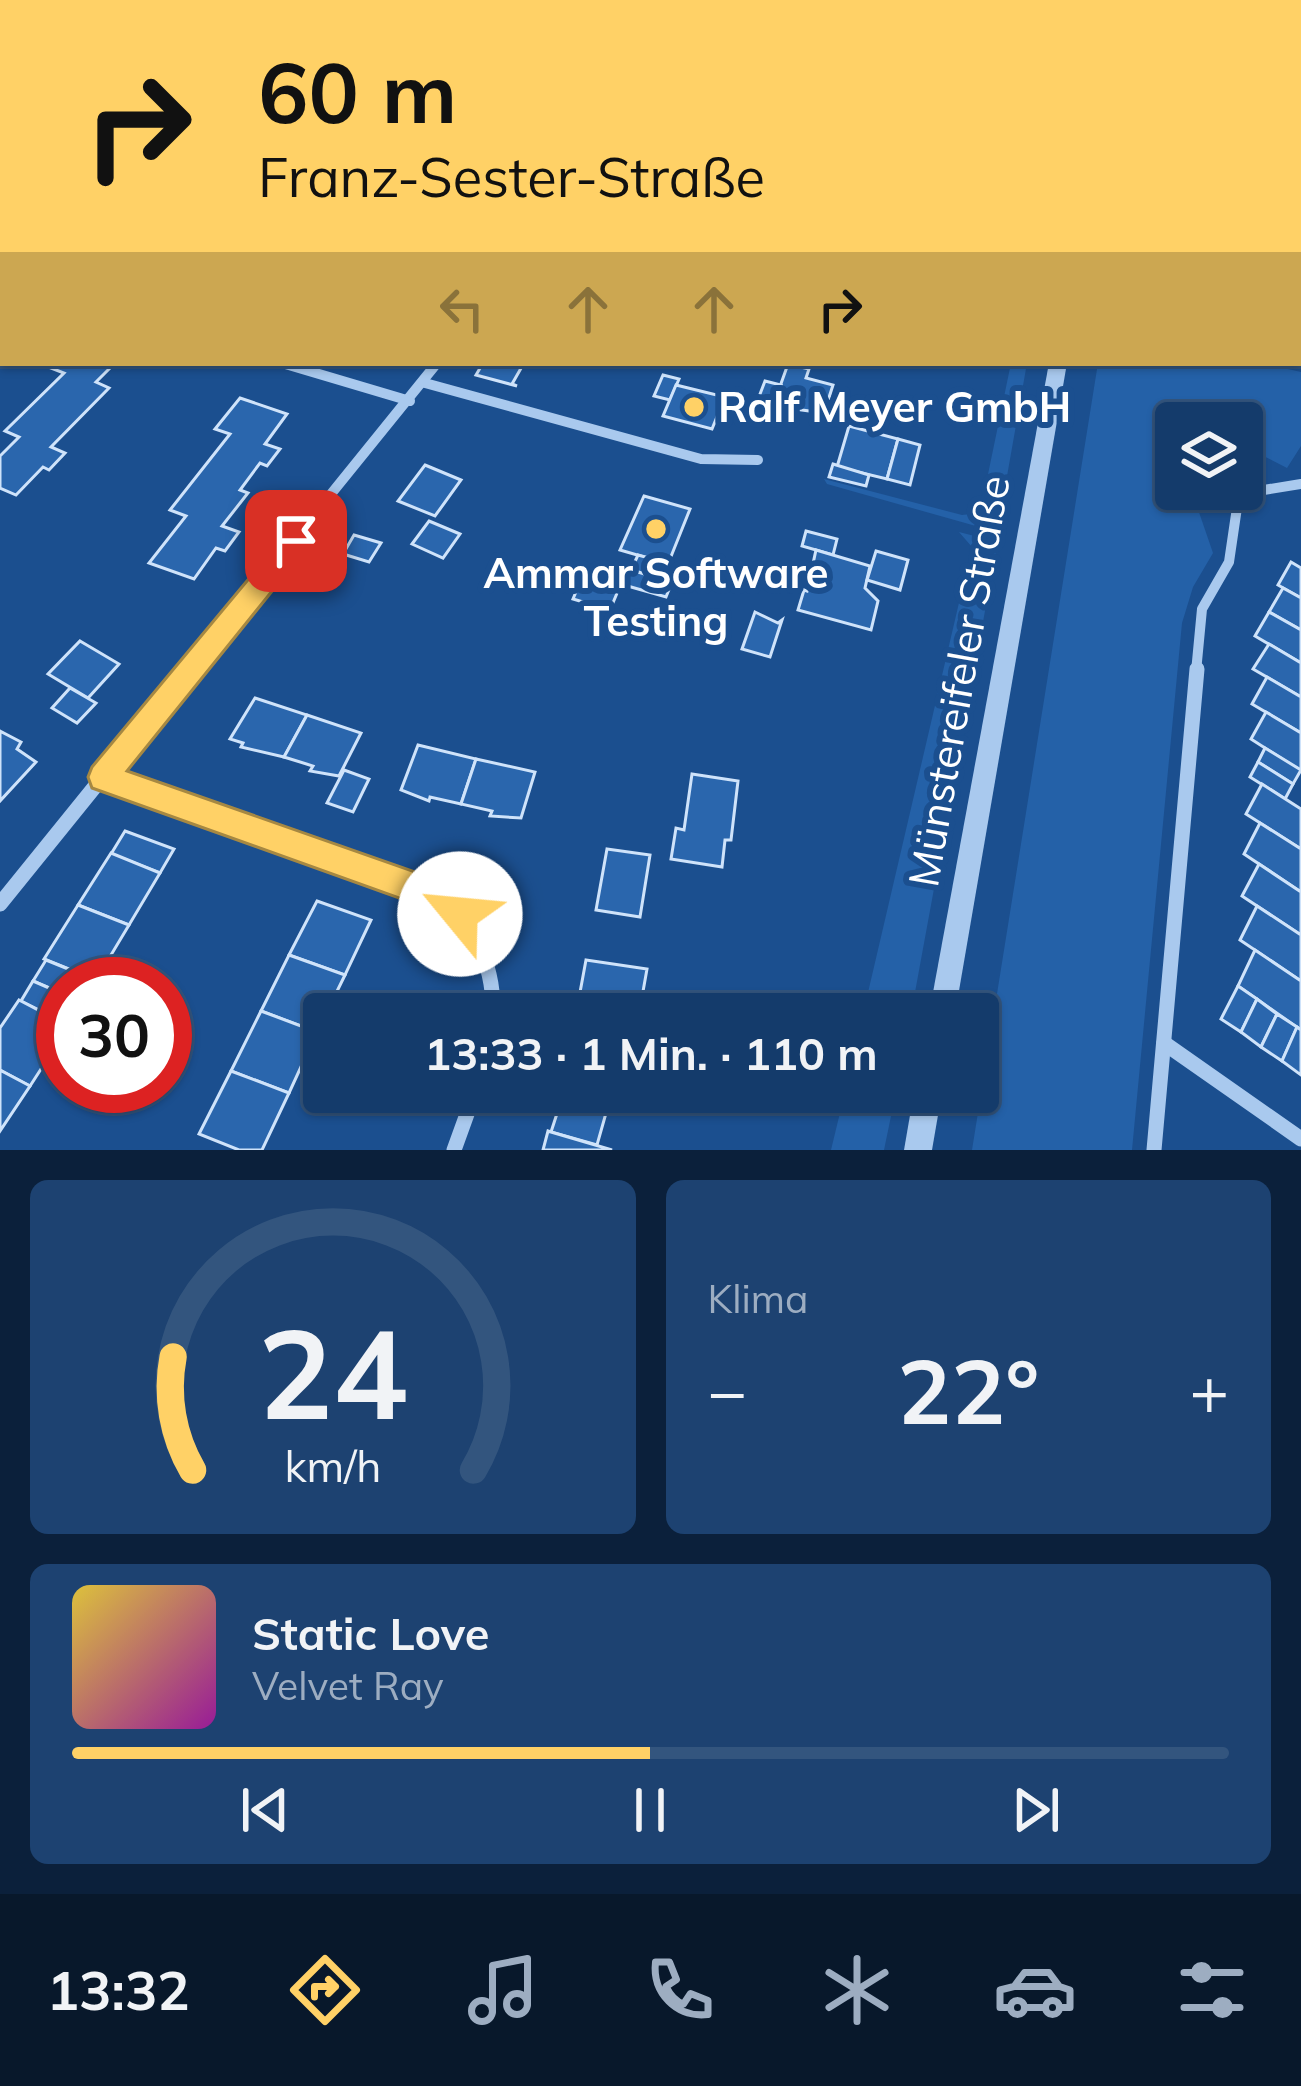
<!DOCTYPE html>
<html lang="de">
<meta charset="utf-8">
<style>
body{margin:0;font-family:Mulish,sans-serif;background:#1d4271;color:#f1f3f6;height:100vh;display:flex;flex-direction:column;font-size:45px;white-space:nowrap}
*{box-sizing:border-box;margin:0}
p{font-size:39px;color:#9dadc1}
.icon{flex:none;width:66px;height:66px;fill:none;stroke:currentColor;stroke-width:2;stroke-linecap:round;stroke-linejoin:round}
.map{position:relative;height:1150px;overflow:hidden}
.drawer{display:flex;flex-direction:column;gap:30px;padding:30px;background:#0b203b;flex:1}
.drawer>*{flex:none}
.hud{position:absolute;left:0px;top:0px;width:1302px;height:366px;box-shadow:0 3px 9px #0004,0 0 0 3px #33557e;background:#ffd166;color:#111;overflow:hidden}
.tools{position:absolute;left:1155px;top:402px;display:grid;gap:24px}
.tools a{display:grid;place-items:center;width:108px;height:108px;border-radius:12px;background:#143b6b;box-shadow:0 3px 9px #0004,0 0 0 3px #33557e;font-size:60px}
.speed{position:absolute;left:36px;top:957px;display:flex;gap:24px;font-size:60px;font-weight:700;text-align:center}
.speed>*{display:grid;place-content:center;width:156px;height:156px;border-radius:50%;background:#143b6b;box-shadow:0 3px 9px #0004,0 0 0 3px #33557e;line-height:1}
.speed .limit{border:18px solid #d22;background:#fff;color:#111}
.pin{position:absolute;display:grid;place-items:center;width:102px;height:102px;color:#fff;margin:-51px;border-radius:24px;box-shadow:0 6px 18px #0006}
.me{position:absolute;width:132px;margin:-66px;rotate:298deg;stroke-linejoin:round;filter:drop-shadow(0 0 9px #0008)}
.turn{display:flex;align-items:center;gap:42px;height:252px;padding:0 60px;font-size:54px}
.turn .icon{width:156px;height:156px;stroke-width:2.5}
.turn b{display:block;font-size:84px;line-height:102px}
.lanes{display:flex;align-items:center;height:114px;padding:0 60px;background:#0003;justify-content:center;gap:60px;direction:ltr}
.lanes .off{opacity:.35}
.big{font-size:90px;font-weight:700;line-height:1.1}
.drawer .tile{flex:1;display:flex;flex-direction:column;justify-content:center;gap:18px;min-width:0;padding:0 42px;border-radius:18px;background:#1d4271}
.drawer .dial{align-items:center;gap:0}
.dial svg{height:312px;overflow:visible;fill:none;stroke:#33557e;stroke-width:7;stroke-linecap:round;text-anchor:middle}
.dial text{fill:#f1f3f6;stroke:none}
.song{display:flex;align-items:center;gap:36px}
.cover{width:144px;height:144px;border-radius:18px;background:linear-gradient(135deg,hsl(50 70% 55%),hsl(300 70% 35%))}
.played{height:12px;border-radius:6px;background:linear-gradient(90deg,#ffd166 50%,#33557e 50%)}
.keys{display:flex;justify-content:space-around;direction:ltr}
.heat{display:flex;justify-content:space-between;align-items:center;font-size:66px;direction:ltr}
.drawer .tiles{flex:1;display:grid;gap:30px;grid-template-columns:1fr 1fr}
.tile:last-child{grid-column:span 2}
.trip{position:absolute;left:303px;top:993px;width:696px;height:120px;border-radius:12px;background:#143b6b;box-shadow:0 3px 9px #0004,0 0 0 3px #33557e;font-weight:700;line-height:120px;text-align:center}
.dock{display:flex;height:192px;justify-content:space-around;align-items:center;background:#08182b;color:#9dadc1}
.dock .icon{width:84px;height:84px}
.dock .active{color:#ffd166}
.dock b{font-size:54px;color:#f1f3f6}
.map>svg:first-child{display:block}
.green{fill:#2461a8}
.building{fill:#2a66ad;stroke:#cfe3fa;stroke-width:3}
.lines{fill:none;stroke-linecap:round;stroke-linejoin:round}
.minor-far2{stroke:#a9c9ee;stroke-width:9}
.minor-far1{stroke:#a9c9ee;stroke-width:10}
.minor{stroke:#a9c9ee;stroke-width:15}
.tertiary{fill:#a9c9ee;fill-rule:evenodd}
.route{fill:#ffd166;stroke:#a68842;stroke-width:3}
.poi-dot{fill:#ffd166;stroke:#1b4f8f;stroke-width:4.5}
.labels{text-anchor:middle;stroke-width:12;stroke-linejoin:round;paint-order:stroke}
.poi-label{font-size:42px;font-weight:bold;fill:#fff;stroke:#1b4f8f;text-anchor:start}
.street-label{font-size:42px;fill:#fff;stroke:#1b4f8f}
</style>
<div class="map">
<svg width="1301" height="1150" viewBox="0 0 1301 1150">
<rect width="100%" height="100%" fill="#1b4f8f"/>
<!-- green -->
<g class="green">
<path d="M 1011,363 L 1027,363 L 1001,510 L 990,530 L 827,484 L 824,479 L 962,515 L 980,513 Z"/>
<path d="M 1098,363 L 1261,363 L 1301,372 L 1301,446 L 1287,468 L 1242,445 L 1242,423 L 1220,423 L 1223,418 L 1193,410 L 1174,423 L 1176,489 L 1191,489 L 1213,553 L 1193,587 L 1182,623 L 1132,1150 L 972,1150 Z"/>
<path d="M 959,532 L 990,540 L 990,549 L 996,551 L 911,1014 L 863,1014 L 972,547 Z"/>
<path d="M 845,1092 L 896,1092 L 884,1150 L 831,1150 Z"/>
</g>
<!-- building -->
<g class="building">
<path d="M 55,363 L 115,363 L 96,382 L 109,388 L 51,447 L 65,453 L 49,470 L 43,467 L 16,495 L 0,488 L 0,456 L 19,437 L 5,431 L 64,373 L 51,368 Z"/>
<path d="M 483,363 L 524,363 L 512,384 L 517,386 L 476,375 Z"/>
<path d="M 788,364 L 809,369 L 806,378 L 833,385 L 824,413 L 773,406 Z"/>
<path d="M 663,375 L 679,379 L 670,400 L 654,396 Z"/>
<path d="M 765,381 L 781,385 L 773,406 L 757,402 Z"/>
<path d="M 676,385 L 725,397 L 712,429 L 663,416 Z"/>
<path d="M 240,398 L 287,414 L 265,444 L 280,449 L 267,466 L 260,463 L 240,490 L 248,493 L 222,526 L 239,532 L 225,551 L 216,548 L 194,579 L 149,563 L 186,516 L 170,510 L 230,434 L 215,429 Z"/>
<path d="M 849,426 L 898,439 L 887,479 L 837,467 Z"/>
<path d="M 898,439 L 920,445 L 910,485 L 887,479 Z"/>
<path d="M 833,464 L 869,475 L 866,486 L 829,477 Z"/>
<path d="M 425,465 L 461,480 L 435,516 L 398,501 Z"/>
<path d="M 644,496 L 690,509 L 668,564 L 620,550 Z"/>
<path d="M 429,521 L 460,534 L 443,558 L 412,544 Z"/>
<path d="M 806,531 L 837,539 L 833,555 L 802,546 Z"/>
<path d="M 354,535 L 381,543 L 369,562 L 343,554 Z"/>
<path d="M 816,550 L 870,566 L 865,588 L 878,601 L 871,630 L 798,610 L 804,590 L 807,591 Z"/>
<path d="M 876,551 L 908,560 L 900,590 L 867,580 Z"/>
<path d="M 638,555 L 696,571 L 690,587 L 631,570 Z"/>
<path d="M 1291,562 L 1301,568 L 1301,598 L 1278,585 Z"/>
<path d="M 631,570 L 672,582 L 666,597 L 624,585 Z"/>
<path d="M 583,575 L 620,586 L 610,610 L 573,599 Z"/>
<path d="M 1283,588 L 1301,598 L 1301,630 L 1269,612 Z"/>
<path d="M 755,612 L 778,623 L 782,620 L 770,657 L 742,649 Z"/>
<path d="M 1269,612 L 1301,630 L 1301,663 L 1255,636 Z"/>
<path d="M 80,641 L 119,664 L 88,698 L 48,674 Z"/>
<path d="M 1269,644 L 1301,663 L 1301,697 L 1253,669 Z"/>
<path d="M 1267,677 L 1301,697 L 1301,733 L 1252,704 Z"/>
<path d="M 70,688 L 96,703 L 77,723 L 52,708 Z"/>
<path d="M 255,698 L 307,715 L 284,757 L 241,747 L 243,743 L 230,739 Z"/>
<path d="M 1266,712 L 1301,733 L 1301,771 L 1251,739 Z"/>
<path d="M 307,715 L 361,733 L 339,776 L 310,771 L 313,766 L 284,757 Z"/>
<path d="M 0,731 L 21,742 L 17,749 L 36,762 L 0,801 Z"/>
<path d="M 418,745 L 476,759 L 461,804 L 430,797 L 429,801 L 401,790 Z"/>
<path d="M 1265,748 L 1301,770 L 1293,784 L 1258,762 Z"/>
<path d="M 476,759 L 535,772 L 521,818 L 490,816 L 492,811 L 461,804 Z"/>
<path d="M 1258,762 L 1293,784 L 1285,799 L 1250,777 Z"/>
<path d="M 344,770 L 369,779 L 353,812 L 327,803 Z"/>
<path d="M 692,774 L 738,781 L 731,840 L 725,840 L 722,867 L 671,859 L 676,828 L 684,830 Z"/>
<path d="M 1262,784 L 1301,809 L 1301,849 L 1246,814 Z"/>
<path d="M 1260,823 L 1301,849 L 1301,892 L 1244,854 Z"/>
<path d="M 125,831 L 174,849 L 160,873 L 111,854 Z"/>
<path d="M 607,849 L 650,855 L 640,917 L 596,910 Z"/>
<path d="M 111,853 L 160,873 L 129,925 L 78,905 Z"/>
<path d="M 1259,864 L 1301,892 L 1301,935 L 1242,896 Z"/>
<path d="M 317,901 L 371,920 L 345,975 L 289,955 Z"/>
<path d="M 78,905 L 129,925 L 96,980 L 44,959 Z"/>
<path d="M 1257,906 L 1301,935 L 1301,981 L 1240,940 Z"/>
<path d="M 1255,950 L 1301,981 L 1301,1030 L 1238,986 Z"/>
<path d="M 289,955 L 345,975 L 317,1032 L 261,1011 Z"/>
<path d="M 46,960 L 83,975 L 77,984 L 63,984 L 63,994 L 33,981 Z"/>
<path d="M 586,960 L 647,969 L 639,1014 L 576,1014 Z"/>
<path d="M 33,981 L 63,994 L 57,1019 L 21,1001 Z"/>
<path d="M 1238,986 L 1257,999 L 1241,1032 L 1221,1019 Z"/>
<path d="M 1257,999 L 1277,1014 L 1261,1047 L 1241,1032 Z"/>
<path d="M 19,1000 L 63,1023 L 63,1035 L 30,1086 L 0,1070 L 0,1028 Z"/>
<path d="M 261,1011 L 317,1032 L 289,1093 L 231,1071 Z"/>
<path d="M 1277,1014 L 1297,1027 L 1282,1061 L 1261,1047 Z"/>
<path d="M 1297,1027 L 1301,1030 L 1301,1075 L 1282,1061 Z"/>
<path d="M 0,1070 L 30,1086 L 0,1131 Z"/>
<path d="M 231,1071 L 289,1093 L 262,1150 L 239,1150 L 199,1134 Z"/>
<path d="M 564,1092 L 612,1092 L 597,1145 L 551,1132 Z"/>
<path d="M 548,1131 L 551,1132 L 612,1150 L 543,1150 Z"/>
</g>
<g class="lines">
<!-- minor-far2 -->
<g class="minor-far2">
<path d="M 424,0 L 435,3"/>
<path d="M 304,3 L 308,0"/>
</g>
<!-- minor-far1 -->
<g class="minor-far1">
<path d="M 282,363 L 410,401"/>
<path d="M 425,383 L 701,459 L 758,460"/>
<path d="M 187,672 L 437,363"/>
<path d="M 1196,672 L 1202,609 L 1229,562 L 1239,494 L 1301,484"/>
</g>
<!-- minor -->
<g class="minor">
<path d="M 103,777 L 429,893 C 473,925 494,959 493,1014"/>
<path d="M 0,904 L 190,669"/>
<path d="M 1164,1043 L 1301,1139"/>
<path d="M 454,1150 L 475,1092"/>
<path d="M 1154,1150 L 1197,669"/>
</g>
<!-- tertiary -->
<g class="tertiary">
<path d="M 1111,0 L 1125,0 L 1124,3 L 1110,3 Z"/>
<path d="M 1049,363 L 1067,363 L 955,1014 L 929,1014 Z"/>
<path d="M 914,1092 L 942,1092 L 932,1150 L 904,1150 Z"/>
</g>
</g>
<!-- route -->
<path class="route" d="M 296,530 L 306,533 L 309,541 L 306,549 L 127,771 L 441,881 L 472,902 L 477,914 L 472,925 L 460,930 L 419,905 L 92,788 L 88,777 L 92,767 L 287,533 Z"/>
<!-- markers -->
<g class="poi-dot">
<circle cx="694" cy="407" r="12"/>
<circle cx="656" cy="529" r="12"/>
</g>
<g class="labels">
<!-- poi labels -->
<g class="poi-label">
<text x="718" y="422">Ralf Meyer GmbH</text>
<text x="656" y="588" text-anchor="middle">Ammar Software<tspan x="656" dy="48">Testing</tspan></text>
</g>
<!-- street labels -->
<g class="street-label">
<text transform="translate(959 681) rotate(-80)" y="15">Münstereifeler Straße</text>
</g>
</g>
</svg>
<div class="tools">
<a><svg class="icon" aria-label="layers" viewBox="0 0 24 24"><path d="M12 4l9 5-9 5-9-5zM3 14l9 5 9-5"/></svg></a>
</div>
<div class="speed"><div class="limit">30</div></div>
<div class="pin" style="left:296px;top:541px;background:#d93025"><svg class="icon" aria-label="arrive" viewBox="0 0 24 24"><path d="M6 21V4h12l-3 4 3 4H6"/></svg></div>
<svg class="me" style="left:460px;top:914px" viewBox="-20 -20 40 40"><circle r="19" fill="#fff"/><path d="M0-13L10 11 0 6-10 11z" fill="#ffd166"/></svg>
<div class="trip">13:33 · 1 Min. · 110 m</div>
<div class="hud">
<div class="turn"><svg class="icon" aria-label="right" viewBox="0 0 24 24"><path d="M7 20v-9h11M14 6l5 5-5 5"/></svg><div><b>60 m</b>Franz-Sester-Straße</div></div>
<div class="lanes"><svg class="icon off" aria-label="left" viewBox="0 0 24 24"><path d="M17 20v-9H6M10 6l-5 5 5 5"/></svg><svg class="icon off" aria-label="ahead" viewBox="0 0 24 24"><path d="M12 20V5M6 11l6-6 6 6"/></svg><svg class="icon off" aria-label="ahead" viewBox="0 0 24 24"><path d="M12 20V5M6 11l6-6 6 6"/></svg><svg class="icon" aria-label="right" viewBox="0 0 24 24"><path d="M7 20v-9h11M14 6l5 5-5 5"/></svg></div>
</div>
</div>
<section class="drawer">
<div class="tiles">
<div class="tile dial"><svg viewBox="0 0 100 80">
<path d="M14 69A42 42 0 1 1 86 69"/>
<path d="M14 69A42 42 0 0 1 9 40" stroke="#ffd166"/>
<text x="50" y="56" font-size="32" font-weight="700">24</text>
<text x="50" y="72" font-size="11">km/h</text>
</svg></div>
<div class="tile"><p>Klima</p>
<div class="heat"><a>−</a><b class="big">22°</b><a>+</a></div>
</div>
<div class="tile">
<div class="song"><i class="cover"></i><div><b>Static Love</b><p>Velvet Ray</p></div></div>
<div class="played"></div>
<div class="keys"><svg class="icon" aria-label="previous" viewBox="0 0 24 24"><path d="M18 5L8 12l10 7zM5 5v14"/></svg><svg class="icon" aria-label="pause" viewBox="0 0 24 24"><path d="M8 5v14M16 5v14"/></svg><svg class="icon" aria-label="next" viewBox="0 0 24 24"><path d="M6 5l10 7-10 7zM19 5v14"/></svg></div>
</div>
</div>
</section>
<nav class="dock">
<b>13:32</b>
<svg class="icon active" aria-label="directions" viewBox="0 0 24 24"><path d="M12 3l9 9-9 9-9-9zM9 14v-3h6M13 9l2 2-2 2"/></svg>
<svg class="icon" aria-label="music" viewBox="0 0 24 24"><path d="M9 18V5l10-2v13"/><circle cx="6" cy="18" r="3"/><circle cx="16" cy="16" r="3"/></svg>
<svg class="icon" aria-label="phone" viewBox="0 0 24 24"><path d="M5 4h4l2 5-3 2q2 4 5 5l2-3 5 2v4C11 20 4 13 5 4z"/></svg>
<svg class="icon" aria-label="climate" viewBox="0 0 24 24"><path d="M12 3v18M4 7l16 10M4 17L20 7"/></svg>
<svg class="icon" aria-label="car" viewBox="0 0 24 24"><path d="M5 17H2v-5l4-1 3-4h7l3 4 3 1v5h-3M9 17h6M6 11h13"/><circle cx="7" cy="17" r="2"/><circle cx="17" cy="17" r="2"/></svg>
<svg class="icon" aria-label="filters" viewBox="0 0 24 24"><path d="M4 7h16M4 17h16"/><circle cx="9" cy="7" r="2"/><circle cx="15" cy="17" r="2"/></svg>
</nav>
